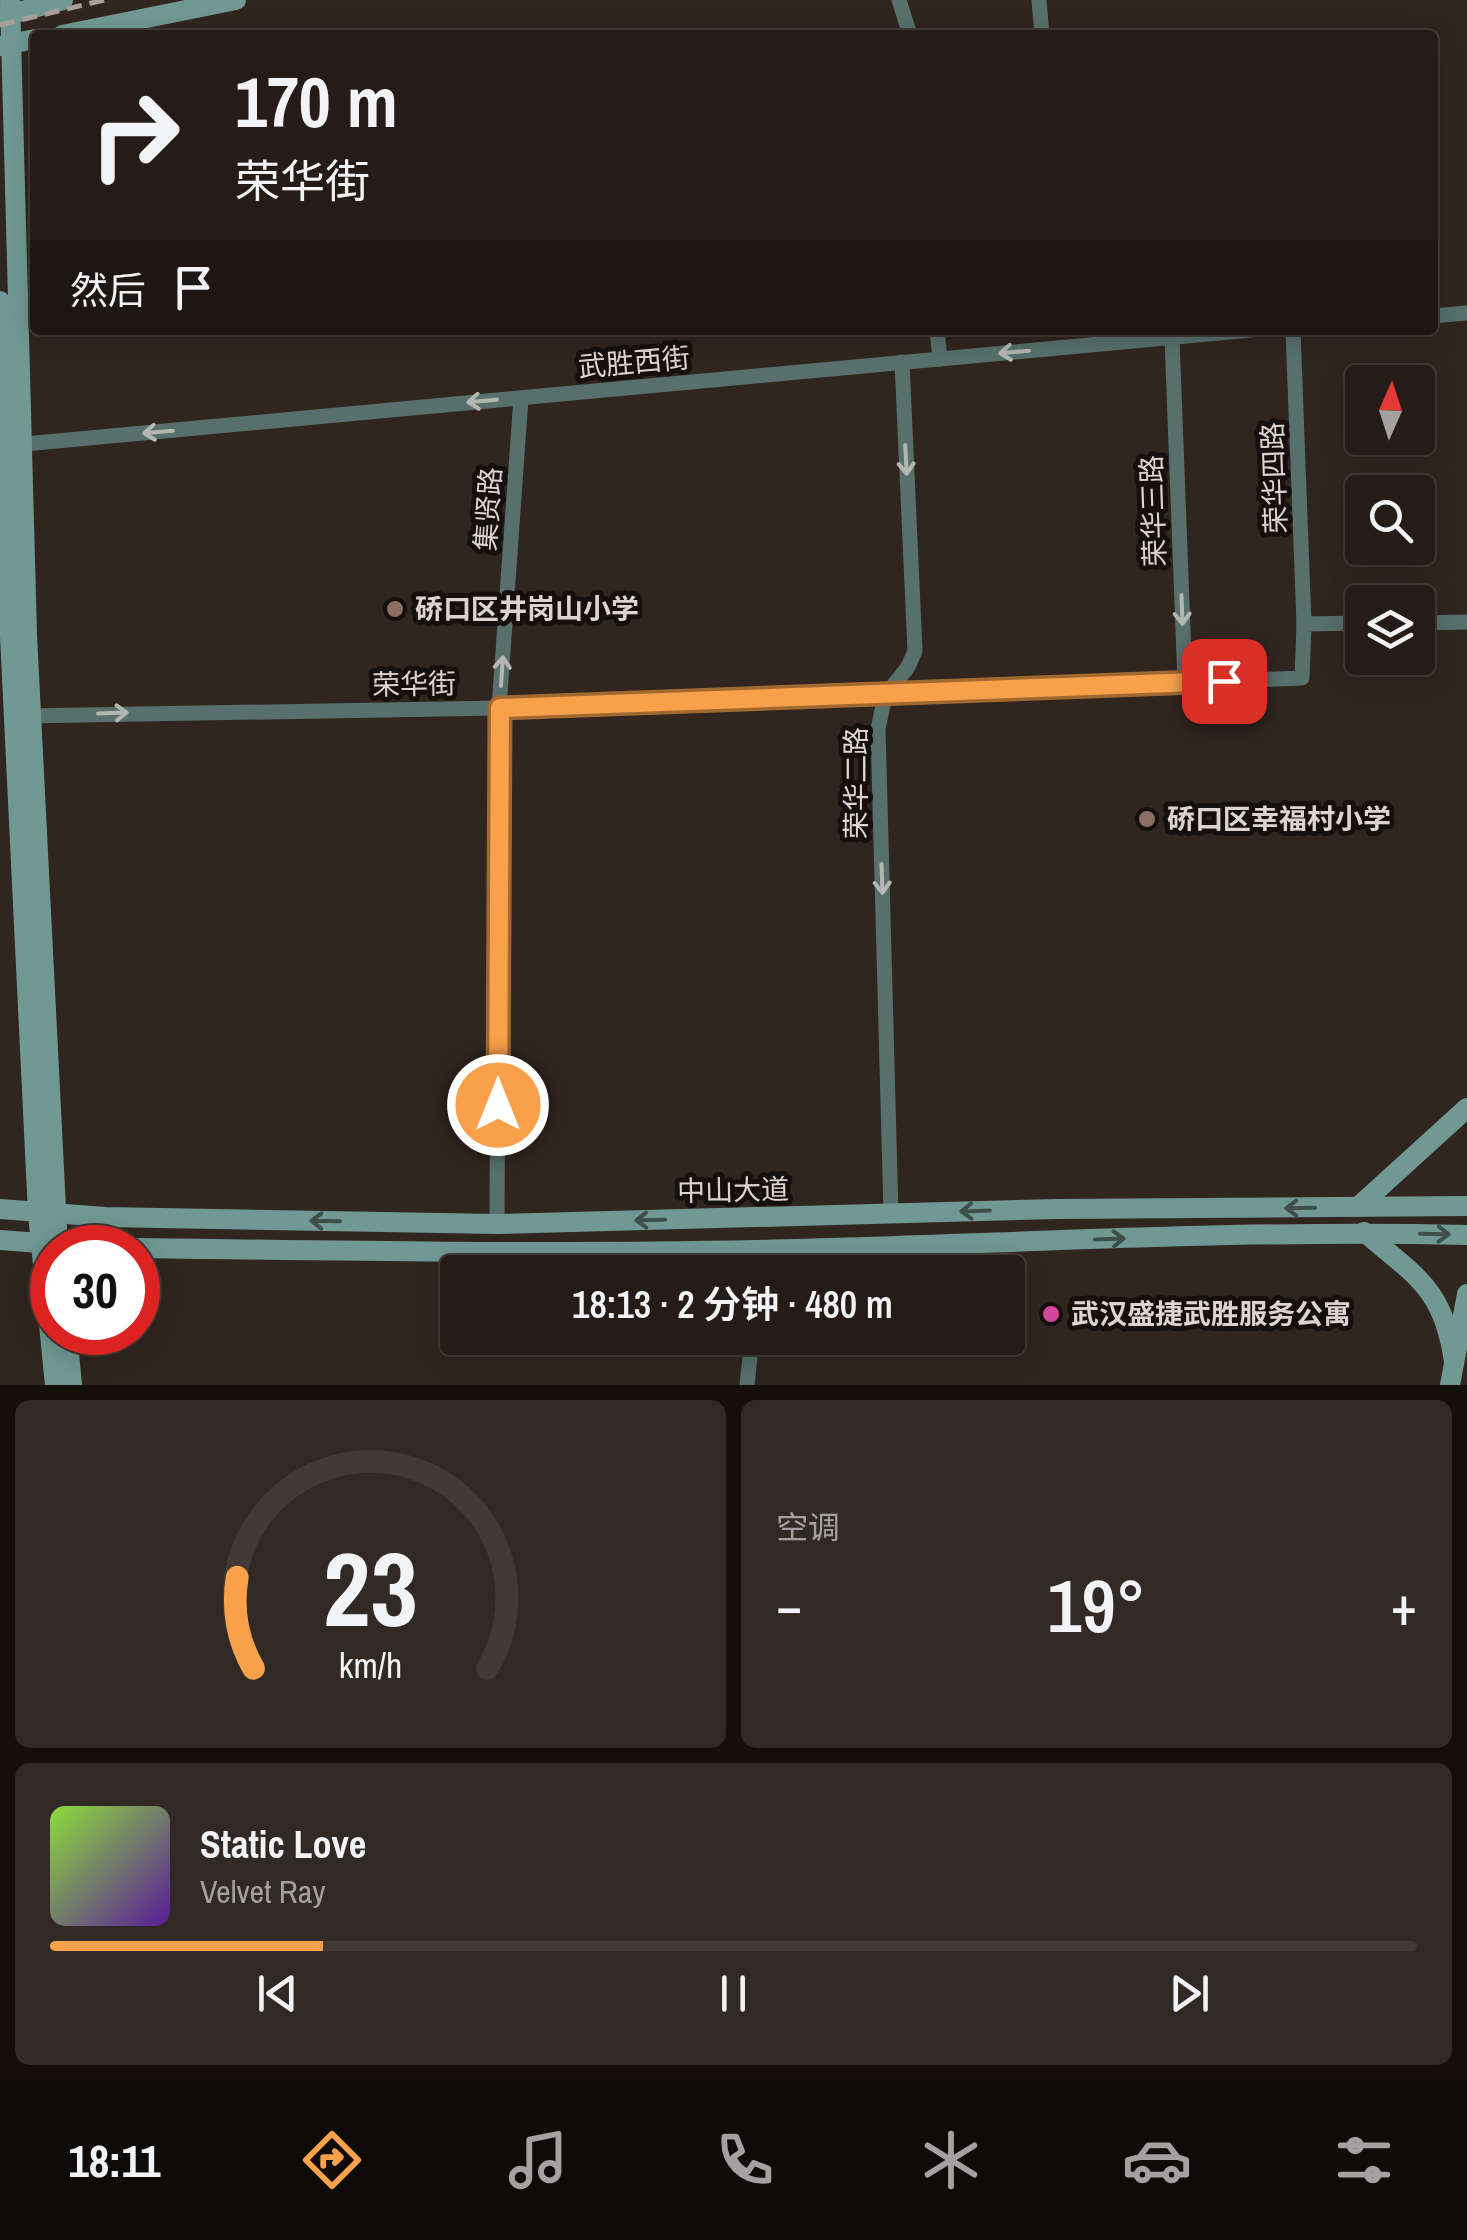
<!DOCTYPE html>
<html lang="zh">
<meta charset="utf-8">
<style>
body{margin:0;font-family:"Archivo Narrow","Noto Sans SC",sans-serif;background:#312924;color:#f1f3f6;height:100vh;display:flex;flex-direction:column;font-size:38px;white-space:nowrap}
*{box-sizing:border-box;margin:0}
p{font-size:32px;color:#a3a1a1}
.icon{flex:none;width:55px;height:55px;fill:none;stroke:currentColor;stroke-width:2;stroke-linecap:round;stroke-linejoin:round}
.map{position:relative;height:1385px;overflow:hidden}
.details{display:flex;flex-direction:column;gap:15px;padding:15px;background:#140f0d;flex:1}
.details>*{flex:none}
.banner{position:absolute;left:30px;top:30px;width:1408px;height:305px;border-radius:10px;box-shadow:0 5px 25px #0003,0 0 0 2px #423a36;background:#251c17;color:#f1f3f6;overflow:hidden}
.needle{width:65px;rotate:3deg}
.fabs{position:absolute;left:1345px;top:365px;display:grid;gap:20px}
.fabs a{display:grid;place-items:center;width:90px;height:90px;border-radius:10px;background:#251c17;box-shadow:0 5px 25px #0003,0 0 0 2px #423a36;font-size:50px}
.speed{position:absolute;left:30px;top:1225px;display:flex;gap:20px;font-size:50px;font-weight:700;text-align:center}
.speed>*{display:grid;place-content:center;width:130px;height:130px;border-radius:50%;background:#251c17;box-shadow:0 5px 25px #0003,0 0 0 2px #423a36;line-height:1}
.speed .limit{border:15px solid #d22;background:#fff;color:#111}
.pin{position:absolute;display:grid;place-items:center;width:85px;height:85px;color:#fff;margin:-42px;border-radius:20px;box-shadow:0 5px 15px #0006}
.me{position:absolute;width:110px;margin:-55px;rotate:0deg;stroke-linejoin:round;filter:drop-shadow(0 0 8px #0008)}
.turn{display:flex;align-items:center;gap:35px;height:210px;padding:0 40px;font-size:45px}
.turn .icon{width:130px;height:130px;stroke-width:2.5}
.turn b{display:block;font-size:70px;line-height:85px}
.then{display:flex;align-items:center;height:95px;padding:0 40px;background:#0003;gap:20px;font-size:38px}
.big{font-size:75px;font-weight:600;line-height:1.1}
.details .tile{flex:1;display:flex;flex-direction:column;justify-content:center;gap:15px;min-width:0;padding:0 35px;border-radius:15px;background:#312924}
.details .dial{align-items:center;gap:0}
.dial svg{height:260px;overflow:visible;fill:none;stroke:#423a36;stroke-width:7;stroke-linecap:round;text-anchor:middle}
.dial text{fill:#f1f3f6;stroke:none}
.song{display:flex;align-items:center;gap:30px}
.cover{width:120px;height:120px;border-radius:15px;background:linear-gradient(135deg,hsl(90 70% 55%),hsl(270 70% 35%))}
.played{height:10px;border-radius:5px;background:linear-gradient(90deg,#f8a14a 20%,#423a36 20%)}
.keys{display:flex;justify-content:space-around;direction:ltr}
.heat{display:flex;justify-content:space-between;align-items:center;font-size:55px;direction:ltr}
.details .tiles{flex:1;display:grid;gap:15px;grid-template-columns:1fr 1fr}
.tile:last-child{grid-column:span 2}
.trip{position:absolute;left:440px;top:1255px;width:585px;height:100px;border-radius:10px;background:#251c17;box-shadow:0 5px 25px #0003,0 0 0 2px #423a36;font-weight:600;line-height:100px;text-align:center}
.dock{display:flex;height:160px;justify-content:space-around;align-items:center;background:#0f0b09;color:#a3a1a1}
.dock .icon{width:70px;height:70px}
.dock .selected{color:#f8a14a}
.dock b{font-size:45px;color:#f1f3f6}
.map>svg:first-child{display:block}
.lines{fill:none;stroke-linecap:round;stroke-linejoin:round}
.street{stroke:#57706c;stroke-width:15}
.secondary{stroke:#719993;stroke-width:20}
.rail{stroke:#a89f9a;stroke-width:5;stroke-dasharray:15 8;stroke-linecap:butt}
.oneway{stroke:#b4b6b2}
.oneway2{stroke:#3e4e49}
.route-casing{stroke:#a16930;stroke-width:25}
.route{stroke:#f8a14a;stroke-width:18}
.education-dot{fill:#8d6e63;stroke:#15100d;stroke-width:4}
.hotel-dot{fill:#d1479c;stroke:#15100d;stroke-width:4}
.labels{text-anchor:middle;stroke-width:10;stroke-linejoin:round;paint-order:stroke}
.street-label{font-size:28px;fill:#dcd4d0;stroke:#15100d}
.poi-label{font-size:28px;font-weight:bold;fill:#dcd4d0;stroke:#15100d;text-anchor:start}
</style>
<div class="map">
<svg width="1467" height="1385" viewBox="0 0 1467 1385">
<rect width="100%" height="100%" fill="#31251f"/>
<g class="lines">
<!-- street -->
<g class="street">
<path d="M 899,0 L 910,35"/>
<path d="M 1039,0 L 1042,35"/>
<path d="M 1432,316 L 1467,313"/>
<path d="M 937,330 L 940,359"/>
<path d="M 1293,330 L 1304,624"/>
<path d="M 1172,338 L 1185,683"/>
<path d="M 14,445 L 1251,330"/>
<path d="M 1418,623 L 1467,622"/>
<path d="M 24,716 L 499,708 L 1302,678 L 1304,624 L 1362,623"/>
<path d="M 891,1214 L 878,729 L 885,696 L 908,667 L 915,651 L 902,362"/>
<path d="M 497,1224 L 499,708 L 521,398"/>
<path d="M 760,1272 L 760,1250"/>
<path d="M 747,1385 L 752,1338"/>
</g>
<!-- secondary -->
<g class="secondary">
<path d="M 10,0 L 27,635 L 58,1248"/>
<path d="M 0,17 L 63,0"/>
<path d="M 62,35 L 236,0"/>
<path d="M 0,46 L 35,39"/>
<path d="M 0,301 L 10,636 L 38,1214 L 55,1385"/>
<path d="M 1358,1207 L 1467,1108"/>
<path d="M 0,1209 L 105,1217 L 497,1224 L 1057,1209 L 1467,1206"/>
<path d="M 1364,1232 C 1417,1277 1444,1289 1454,1362"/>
<path d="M 0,1240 L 106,1248"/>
<path d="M 138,1248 C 344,1251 550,1254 757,1250 C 994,1245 1230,1229 1467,1235"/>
<path d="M 67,1332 L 72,1385"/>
<path d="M 1450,1385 L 1467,1294"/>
</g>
<!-- rail -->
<path class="rail" d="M 0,25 L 104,0"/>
</g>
<!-- one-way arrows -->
<defs><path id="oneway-shaft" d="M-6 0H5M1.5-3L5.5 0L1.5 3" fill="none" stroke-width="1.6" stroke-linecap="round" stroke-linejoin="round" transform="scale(2.5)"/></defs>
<g class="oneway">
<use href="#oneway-shaft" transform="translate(1014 352) rotate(175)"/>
<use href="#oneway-shaft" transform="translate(482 401) rotate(175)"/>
<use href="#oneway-shaft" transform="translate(158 432) rotate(175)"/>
<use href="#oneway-shaft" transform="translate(906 460) rotate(87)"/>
<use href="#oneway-shaft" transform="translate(1182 610) rotate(88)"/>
<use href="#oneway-shaft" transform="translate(502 671) rotate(-86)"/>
<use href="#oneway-shaft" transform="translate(113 713) rotate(-2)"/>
<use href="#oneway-shaft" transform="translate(882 879) rotate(88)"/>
</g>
<g class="oneway2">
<use href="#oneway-shaft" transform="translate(1300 1208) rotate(179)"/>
<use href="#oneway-shaft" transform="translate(975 1211) rotate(178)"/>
<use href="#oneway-shaft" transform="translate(650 1220) rotate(179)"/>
<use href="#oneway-shaft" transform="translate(325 1221) rotate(-179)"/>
<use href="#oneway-shaft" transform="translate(1435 1234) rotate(1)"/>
<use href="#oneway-shaft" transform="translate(1110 1239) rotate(-2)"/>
</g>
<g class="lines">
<defs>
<path id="route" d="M 498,1105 L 500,708 L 1224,681"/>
</defs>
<!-- route casing -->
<use href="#route" class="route-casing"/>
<!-- route -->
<use href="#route" class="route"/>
</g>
<!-- markers -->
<g class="education-dot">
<circle cx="395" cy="609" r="10"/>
<circle cx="1147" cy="819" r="10"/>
</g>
<circle class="hotel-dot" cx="1051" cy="1314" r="10"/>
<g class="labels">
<!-- street labels -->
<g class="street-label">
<text transform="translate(634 362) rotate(-5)" y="10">武胜西街</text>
<text transform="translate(1274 478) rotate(-92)" y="10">荣华四路</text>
<text transform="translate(488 509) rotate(-86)" y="10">集贤路</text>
<text transform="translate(1153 511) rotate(-92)" y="10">荣华三路</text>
<text transform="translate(414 684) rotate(-1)" y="10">荣华街</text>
<text transform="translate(856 783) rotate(-90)" y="10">荣华二路</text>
<text transform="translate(733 1190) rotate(-1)" y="10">中山大道</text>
</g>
<!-- poi labels -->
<g class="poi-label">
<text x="415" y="619">硚口区井岗山小学</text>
<text x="1167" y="829">硚口区幸福村小学</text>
<text x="1071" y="1324">武汉盛捷武胜服务公寓</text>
</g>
</g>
</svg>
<div class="fabs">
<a><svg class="needle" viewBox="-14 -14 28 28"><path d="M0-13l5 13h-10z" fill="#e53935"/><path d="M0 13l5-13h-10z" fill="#a3a1a1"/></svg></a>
<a><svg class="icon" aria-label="search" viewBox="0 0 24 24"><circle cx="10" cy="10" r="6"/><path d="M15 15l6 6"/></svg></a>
<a><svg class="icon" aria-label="layers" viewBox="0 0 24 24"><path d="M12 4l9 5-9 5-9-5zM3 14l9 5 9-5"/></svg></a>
</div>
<div class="speed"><div class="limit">30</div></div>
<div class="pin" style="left:1224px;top:681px;background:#d93025"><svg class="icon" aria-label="arrive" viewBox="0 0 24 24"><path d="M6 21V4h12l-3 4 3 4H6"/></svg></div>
<svg class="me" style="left:498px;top:1105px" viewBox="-20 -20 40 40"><circle r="17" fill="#f8a14a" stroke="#fff" stroke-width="3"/><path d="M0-11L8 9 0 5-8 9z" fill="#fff"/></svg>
<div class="trip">18:13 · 2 分钟 · 480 m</div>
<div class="banner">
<div class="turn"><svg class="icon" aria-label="right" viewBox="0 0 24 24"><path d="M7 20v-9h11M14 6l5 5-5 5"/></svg><div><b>170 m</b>荣华街</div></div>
<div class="then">然后<svg class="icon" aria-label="arrive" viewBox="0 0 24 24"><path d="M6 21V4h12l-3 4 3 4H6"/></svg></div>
</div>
</div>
<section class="details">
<div class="tiles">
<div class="tile dial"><svg viewBox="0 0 100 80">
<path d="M14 69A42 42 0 1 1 86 69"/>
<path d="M14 69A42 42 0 0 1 9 41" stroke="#f8a14a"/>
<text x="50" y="56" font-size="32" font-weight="700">23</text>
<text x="50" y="72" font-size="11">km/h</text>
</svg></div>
<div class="tile"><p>空调</p>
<div class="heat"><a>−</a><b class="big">19°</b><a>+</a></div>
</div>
<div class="tile">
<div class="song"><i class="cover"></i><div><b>Static Love</b><p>Velvet Ray</p></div></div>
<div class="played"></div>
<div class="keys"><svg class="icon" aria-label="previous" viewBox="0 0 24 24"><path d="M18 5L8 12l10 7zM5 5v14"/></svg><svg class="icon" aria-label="pause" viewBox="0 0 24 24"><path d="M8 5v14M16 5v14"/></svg><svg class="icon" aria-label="next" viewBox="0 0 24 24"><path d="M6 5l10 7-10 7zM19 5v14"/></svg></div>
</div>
</div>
</section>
<nav class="dock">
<b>18:11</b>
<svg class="icon selected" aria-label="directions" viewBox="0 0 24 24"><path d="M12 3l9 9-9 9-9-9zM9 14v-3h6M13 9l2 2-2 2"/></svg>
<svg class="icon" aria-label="music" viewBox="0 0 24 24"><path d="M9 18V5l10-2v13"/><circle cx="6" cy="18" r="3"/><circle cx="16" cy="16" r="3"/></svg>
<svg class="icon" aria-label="phone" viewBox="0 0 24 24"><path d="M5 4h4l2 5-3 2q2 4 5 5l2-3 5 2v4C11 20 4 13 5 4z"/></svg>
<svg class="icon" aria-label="climate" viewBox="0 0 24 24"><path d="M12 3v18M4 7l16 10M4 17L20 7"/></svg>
<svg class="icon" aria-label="car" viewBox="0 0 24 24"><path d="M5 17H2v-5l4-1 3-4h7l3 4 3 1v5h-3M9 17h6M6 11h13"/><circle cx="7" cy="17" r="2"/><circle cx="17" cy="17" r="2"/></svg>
<svg class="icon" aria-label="filters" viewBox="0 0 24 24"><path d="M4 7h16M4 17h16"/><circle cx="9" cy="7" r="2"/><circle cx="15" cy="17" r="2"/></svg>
</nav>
